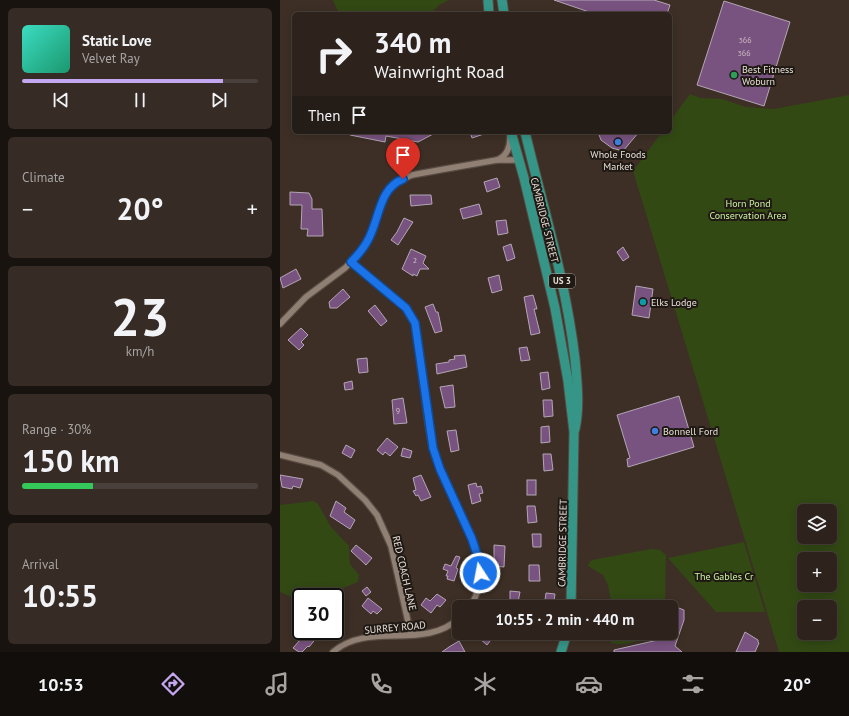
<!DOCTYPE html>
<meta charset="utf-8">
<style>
body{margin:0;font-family:"PT Sans",sans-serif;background:#362b25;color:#f1f3f6;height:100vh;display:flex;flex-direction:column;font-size:15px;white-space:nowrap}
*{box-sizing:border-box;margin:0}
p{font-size:13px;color:#a7a4a3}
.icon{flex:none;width:22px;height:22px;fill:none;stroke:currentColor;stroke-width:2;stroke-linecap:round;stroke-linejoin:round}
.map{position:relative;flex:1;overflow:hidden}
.sheet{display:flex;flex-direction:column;gap:8px;padding:8px;background:#19130f;width:280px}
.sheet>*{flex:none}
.hud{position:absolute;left:12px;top:12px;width:380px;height:122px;border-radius:6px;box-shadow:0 2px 10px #0003,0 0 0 1px #49403b;background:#2e231c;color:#f1f3f6;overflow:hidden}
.tools{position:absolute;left:517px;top:504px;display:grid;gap:8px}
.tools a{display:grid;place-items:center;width:40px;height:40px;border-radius:6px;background:#2e231c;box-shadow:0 2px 10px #0003,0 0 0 1px #49403b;font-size:20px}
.speed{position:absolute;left:12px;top:588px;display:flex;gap:8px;font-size:20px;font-weight:700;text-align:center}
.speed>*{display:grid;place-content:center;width:52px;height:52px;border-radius:50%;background:#2e231c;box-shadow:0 2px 10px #0003,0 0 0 1px #49403b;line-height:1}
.speed .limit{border:2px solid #111;border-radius:6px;background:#fff;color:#111}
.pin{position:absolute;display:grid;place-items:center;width:34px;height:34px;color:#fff;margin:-41px -17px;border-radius:50% 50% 50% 0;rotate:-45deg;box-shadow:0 0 4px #0007}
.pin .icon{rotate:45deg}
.me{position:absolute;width:44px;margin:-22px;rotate:349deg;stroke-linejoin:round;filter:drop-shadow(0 0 3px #0008)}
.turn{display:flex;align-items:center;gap:14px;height:84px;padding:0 16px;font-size:18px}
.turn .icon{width:52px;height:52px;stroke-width:2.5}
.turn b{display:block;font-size:28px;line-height:34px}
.then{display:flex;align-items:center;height:38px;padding:0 16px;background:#0003;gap:8px;font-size:15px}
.big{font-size:30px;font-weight:600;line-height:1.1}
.sheet .card{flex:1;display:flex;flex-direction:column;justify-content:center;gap:6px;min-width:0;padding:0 14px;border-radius:6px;background:#362b25}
.sheet .dial{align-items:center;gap:0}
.dial b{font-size:52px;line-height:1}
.song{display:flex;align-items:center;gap:12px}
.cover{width:48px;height:48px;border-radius:6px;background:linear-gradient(135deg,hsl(170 70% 55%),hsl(160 70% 35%))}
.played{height:4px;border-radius:2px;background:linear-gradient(90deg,#c4a7f1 85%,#49403b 85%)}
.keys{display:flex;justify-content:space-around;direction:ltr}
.heat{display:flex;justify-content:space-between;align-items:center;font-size:22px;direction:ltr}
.charge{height:6px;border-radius:3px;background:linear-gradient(90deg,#34c759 30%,#49403b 0)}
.trip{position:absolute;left:172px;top:600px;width:226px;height:40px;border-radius:6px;background:#2e231c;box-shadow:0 2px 10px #0003,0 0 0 1px #49403b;font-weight:600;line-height:40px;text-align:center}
.menu{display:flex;height:64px;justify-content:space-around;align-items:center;background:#120e0b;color:#a7a4a3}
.menu .icon{width:28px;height:28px}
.menu .current{color:#c4a7f1}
.menu b{font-size:18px;color:#f1f3f6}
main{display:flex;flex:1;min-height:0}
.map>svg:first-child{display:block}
.green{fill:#324914;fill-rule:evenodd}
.building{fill:#795380;stroke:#b3a6b5}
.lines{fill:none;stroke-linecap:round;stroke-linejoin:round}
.minor-casing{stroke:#574b42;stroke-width:8}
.trunk-casing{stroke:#574b42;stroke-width:11}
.minor{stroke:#907f73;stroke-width:5.5}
.trunk{stroke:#359688;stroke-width:9}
.route-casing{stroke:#114b97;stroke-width:10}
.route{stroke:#1a73e8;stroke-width:7}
.leisure-dot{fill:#2e9e5b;stroke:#1f1914;stroke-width:1.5}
.shop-dot{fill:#3f7fe0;stroke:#1f1914;stroke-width:1.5}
.culture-dot{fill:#0f9aa8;stroke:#1f1914;stroke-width:1.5}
.labels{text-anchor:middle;stroke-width:4;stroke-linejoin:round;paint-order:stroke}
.number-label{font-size:8px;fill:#cdbcc3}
.shield{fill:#1f1914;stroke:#aca49e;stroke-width:1}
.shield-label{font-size:9px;font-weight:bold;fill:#e9dfd9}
.poi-label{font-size:10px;fill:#e9dfd9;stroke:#1f1914;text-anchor:start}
.park-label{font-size:10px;fill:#ccf3a2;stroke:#1f1914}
.street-label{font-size:10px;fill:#e9dfd9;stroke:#1f1914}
</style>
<main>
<section class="sheet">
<div class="card">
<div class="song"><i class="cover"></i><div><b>Static Love</b><p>Velvet Ray</p></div></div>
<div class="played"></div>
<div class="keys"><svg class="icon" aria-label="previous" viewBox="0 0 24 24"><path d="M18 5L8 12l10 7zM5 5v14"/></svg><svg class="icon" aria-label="pause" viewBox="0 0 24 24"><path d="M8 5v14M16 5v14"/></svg><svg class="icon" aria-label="next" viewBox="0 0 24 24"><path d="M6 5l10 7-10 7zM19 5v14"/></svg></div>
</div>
<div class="card"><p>Climate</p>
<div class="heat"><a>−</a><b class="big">20°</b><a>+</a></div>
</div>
<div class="card dial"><b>23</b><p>km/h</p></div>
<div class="card"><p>Range · 30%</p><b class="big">150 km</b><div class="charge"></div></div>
<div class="card"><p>Arrival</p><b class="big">10:55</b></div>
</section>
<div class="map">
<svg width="569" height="652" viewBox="0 0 569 652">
<rect width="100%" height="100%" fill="#3d2f25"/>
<!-- green -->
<g class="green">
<path d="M 53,0 L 169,0 L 159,5 L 151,14 L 59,14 Z"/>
<path d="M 410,94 L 420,98 L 442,99 L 466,107 L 494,109 L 569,95 L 569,652 L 499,652 L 353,171 L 382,132 L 390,132 L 390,121 ZM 524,511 L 550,511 L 550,537 L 524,537 ZM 524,559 L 550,559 L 550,585 L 524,585 ZM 524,607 L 550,607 L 550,633 L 524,633 Z"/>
<path d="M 34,501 L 38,504 L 51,527 L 69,546 L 70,564 L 79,575 L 78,582 L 41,597 L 21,597 L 21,601 L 0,592 L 0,505 Z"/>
<path d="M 464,542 L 485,612 L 436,612 L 388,558 Z"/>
<path d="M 371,549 L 380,550 L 386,555 L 385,607 L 332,607 L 328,585 L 323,575 L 308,566 C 309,561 312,560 317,559 Z"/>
<path d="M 330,633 L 372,633 C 362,642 343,646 331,643 Z"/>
</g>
<!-- building -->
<g class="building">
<path d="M 274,0 L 374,0 L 390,5 L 387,14 L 315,14 Z"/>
<path d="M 444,1 L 510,22 L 484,106 L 417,85 Z"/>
<path d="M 70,132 L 157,132 L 138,142 L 106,136 L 105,142 L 70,135 Z"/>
<path d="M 190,132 L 207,132 L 207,133 L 192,138 Z"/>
<path d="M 318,132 L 359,132 L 343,151 L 332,148 L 321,140 Z"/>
<path d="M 217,178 L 220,187 L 207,192 L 204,182 Z"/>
<path d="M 10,192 L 29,193 L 32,199 L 32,209 L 42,209 L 43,236 L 27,236 L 28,229 L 21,229 L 22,205 L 10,205 Z"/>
<path d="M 130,195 L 151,195 L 152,204 L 131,206 Z"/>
<path d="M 199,204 L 202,214 L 183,219 L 180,209 Z"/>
<path d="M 124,218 L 133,222 L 118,245 L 111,240 L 117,232 Z"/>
<path d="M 226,220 L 228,233 L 218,235 L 216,221 Z"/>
<path d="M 231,244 L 235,258 L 227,261 L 223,247 Z"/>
<path d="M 343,247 L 349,257 L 343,261 L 337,252 Z"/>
<path d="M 131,249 L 146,256 L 143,263 L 149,269 L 140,269 L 137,276 L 133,274 L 133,276 L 122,269 Z"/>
<path d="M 16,269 L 21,279 L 3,288 L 0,278 Z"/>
<path d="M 219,275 L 222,290 L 212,293 L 208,278 Z"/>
<path d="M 356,286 L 373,289 L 369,318 L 352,315 Z"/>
<path d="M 63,289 L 70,297 L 57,308 L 50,308 L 49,302 Z"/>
<path d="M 253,295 L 257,309 L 254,309 L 260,333 L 251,335 L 244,297 Z"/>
<path d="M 153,304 L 156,312 L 158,312 L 162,331 L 155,333 L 145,307 Z"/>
<path d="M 95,305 L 107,321 L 101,326 L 88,311 Z"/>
<path d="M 21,328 L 28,335 L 21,342 L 24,345 L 19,350 L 8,340 Z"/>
<path d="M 247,347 L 250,360 L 241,361 L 239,348 Z"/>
<path d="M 185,355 L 187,367 L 157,374 L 156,364 L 169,362 L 169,360 L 175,359 L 174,356 Z"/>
<path d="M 87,358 L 88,372 L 79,373 L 77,359 Z"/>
<path d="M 268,372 L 270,388 L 262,390 L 260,373 Z"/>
<path d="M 72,381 L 73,389 L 65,390 L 64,383 Z"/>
<path d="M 173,385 L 175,407 L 165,408 L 160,387 Z"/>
<path d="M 399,396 L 414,447 L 348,467 L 347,459 L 350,458 L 337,415 Z"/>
<path d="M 123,398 L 127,423 L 114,424 L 112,400 Z"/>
<path d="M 263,400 L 272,400 L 273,416 L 264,417 Z"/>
<path d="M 269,426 L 270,442 L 261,443 L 261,427 Z"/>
<path d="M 176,430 L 179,450 L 171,452 L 167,431 Z"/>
<path d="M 107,438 L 118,447 L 110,456 L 105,452 L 103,455 L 97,450 Z"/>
<path d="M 66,445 L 75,450 L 71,458 L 62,453 Z"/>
<path d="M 123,448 L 132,451 L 130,458 L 121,456 Z"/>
<path d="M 263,454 L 271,454 L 273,470 L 264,471 Z"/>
<path d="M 0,475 L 23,479 L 20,488 L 13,486 L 12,489 L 2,487 Z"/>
<path d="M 141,475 L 151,497 L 141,501 L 138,495 L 136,496 L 133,491 L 136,490 L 133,478 Z"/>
<rect x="247" y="480" width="9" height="15"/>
<path d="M 196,483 L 197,487 L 201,486 L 203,493 L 199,494 L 201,501 L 192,504 L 188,485 Z"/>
<path d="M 56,501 L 66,508 L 64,512 L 75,520 L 70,529 L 50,516 Z"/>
<path d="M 247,506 L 255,506 L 257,522 L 248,523 Z"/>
<path d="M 252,534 L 261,534 L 261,547 L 253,547 Z"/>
<path d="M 76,545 L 92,558 L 86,565 L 71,551 Z"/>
<path d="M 214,545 L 225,546 L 224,567 L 214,566 Z"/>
<path d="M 176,556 L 180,557 L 176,568 L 178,569 L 174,581 L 167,579 L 168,576 L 166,576 L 168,571 L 163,569 L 165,564 L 171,566 Z"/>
<path d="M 249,565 L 259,565 L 260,581 L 249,581 Z"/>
<path d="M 87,587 L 91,592 L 86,596 L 82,591 Z"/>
<path d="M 230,591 L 240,592 L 237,607 L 230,607 Z"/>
<path d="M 266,593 L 275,594 L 273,607 L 264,607 Z"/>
<path d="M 157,594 L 166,600 L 160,607 L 157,605 L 151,613 L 141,605 L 146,598 L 150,601 Z"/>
<path d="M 88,598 L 102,609 L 97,614 L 93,611 L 91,614 L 82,606 Z"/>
<path d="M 59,604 L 65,611 L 62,614 L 63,616 L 55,622 L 55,607 Z"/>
<path d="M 391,605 L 404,610 L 404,620 L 395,646 L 402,652 L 334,652 L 334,650 L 378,640 L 380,633 L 391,633 Z"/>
<path d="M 22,631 L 32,631 L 38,636 L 29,647 L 28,646 L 22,652 L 19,652 L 13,648 L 20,640 L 17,638 Z"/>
<path d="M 465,632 L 478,640 L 478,642 L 479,643 L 475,652 L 456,652 Z"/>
<path d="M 203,633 L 216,633 L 207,645 L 199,638 Z"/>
<path d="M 179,641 L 185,652 L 162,652 L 169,647 Z"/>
</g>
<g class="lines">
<defs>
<g id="minor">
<path d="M 217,160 C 227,156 230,148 230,138"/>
<path d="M 71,262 L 126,308 L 135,323 C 144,364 143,408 153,449 C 163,489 192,524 200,564 C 203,580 198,594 190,607"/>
<path d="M 0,324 L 26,297 L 65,268 L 78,255 L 92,233 L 103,199 L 107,192 L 120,180 L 132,175 L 165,169 L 217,160 L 238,160"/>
<path d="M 0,455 L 41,465 L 58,475 L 85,500 L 97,515 L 111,546 L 131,635"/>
<path d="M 53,652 C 88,621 145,651 179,618"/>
</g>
<g id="trunk">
<path d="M 208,0 L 209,14"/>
<path d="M 222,0 L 224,14"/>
<path d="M 231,132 L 244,178 L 275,308 L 288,381 L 294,432 L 291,607"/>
<path d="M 245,132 C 263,207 286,282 295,359 C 297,382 300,405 295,429"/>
<path d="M 281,652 L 287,633"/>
</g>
</defs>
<!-- minor casing -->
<use href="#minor" class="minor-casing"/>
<!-- trunk casing -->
<use href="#trunk" class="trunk-casing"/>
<!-- minor -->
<use href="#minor" class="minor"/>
<!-- trunk -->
<use href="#trunk" class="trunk"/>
</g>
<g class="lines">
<defs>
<path id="route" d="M 123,179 C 101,188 100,212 92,231 C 88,243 80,253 71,262 L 126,308 L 135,323 L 153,448 L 160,469 L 192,539 L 200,564 L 200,573"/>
</defs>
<!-- route casing -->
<use href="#route" class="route-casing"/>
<!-- route -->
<use href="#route" class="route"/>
</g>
<!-- markers -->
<circle class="leisure-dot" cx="454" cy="75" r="4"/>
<g class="shop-dot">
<circle cx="338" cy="142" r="4"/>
<circle cx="375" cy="431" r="4"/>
</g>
<circle class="culture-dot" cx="363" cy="302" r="4"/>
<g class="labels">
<!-- number labels -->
<g class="number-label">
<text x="465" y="43">366</text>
<text x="464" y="56">366</text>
<text x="135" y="263">2</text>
<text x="118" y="413">9</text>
</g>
<!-- shield labels -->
<rect class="shield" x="269" y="274" width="26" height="14" rx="3"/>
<g class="shield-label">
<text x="282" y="284">US 3</text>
</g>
<!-- poi labels -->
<g class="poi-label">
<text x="462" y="73">Best Fitness<tspan x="462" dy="12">Woburn</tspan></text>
<text x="338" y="158" text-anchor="middle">Whole Foods<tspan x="338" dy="12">Market</tspan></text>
<text x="371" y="306">Elks Lodge</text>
<text x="383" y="435">Bonnell Ford</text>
</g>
<!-- park labels -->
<g class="park-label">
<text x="468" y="207">Horn Pond<tspan x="468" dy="12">Conservation Area</tspan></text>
<text x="444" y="580">The Gables Cr</text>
</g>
<!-- street labels -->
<g class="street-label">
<text transform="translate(265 220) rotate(76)" y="4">CAMBRIDGE STREET</text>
<text transform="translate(282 543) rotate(-89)" y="4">CAMBRIDGE STREET</text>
<text transform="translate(125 573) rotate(77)" y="4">RED COACH LANE</text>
<text transform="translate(115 627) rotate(-5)" y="4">SURREY ROAD</text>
</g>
</g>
</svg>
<div class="tools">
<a><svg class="icon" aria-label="layers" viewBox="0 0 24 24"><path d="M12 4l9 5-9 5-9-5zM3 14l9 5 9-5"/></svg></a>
<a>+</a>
<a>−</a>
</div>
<div class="speed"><div class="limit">30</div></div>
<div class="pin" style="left:123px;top:179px;background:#d93025"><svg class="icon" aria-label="arrive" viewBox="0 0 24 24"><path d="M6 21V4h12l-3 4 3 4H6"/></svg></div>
<svg class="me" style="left:200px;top:573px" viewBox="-20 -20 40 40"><circle r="17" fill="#1a73e8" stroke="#fff" stroke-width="3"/><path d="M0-11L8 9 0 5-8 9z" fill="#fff"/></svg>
<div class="trip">10:55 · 2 min · 440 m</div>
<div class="hud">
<div class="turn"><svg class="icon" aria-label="right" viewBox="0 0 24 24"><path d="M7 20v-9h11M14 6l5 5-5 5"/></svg><div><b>340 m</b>Wainwright Road</div></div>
<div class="then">Then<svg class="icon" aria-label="arrive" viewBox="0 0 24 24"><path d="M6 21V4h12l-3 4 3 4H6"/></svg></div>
</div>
</div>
</main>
<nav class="menu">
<b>10:53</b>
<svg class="icon current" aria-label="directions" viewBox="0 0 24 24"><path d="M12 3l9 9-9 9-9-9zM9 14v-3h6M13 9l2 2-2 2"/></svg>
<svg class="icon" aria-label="music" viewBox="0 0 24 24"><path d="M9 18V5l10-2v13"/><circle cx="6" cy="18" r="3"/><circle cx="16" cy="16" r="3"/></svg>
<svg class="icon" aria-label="phone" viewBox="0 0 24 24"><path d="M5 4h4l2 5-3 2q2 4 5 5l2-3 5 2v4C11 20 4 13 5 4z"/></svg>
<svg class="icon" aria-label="climate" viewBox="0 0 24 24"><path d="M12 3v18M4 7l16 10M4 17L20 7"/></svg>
<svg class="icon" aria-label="car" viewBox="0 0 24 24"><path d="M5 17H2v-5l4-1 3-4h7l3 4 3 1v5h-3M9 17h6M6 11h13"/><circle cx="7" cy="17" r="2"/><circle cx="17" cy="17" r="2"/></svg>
<svg class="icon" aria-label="filters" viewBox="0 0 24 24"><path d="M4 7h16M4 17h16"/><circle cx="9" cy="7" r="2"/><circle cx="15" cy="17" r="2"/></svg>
<b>20°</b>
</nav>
